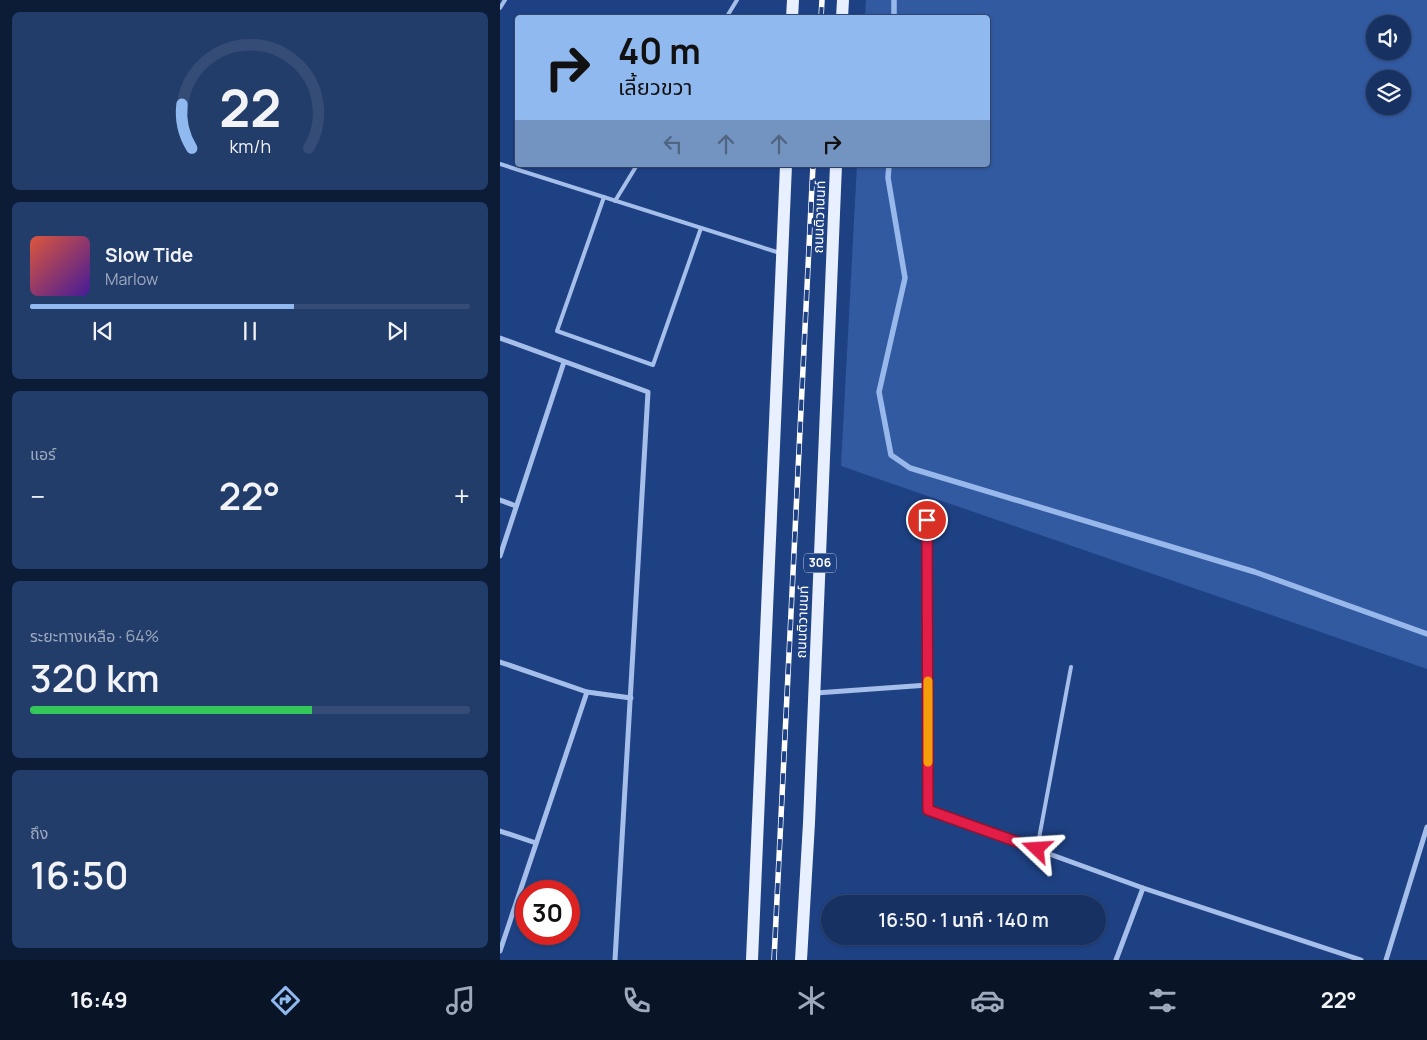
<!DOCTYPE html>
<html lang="th">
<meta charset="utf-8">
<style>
body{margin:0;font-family:Manrope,"Noto Sans Thai",sans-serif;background:#233d6b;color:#f1f3f6;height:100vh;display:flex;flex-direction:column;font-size:19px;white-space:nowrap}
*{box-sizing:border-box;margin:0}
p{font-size:16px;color:#9ea9be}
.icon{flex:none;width:28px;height:28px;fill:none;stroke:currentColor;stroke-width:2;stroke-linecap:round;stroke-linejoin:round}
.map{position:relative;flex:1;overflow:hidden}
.drawer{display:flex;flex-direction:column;gap:12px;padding:12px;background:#0c1b36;width:500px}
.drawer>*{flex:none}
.top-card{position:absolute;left:15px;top:15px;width:475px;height:152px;border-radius:5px;box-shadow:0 1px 4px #0004,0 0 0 1px #354c77;background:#90b9f0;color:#111;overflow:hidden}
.tools{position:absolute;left:866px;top:15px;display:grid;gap:10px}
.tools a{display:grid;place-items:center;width:45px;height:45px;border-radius:50%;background:#163162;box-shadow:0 1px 4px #0004,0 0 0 1px #354c77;font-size:25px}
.speed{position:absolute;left:15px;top:880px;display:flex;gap:10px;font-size:25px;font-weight:700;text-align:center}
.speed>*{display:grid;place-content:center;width:65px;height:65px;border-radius:50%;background:#163162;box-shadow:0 1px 4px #0004,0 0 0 1px #354c77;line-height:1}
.speed .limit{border:8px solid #d22;background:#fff;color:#111}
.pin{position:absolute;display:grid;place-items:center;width:42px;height:42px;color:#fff;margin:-21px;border:2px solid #fff;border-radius:50%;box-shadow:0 1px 5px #0007}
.me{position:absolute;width:55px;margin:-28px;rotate:290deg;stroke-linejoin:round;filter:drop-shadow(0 0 4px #0008)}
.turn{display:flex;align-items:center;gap:18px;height:105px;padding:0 20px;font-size:22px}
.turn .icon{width:65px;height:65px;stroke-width:2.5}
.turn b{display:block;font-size:35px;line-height:42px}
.lanes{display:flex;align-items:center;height:48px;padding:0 20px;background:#0003;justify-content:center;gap:25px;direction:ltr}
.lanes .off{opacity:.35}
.big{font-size:38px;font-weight:600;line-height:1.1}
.drawer .widget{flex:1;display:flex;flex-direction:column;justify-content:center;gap:8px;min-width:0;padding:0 18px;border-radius:8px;background:#233d6b}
.drawer .dial{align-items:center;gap:0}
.dial svg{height:130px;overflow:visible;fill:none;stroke:#354c77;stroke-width:7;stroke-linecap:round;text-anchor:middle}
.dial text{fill:#f1f3f6;stroke:none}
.song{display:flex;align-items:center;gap:15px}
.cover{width:60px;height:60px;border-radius:8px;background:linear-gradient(135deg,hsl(10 70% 55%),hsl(260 70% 35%))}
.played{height:5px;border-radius:2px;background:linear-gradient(90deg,#90b9f0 60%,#354c77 60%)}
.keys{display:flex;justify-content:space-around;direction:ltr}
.heat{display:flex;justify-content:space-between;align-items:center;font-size:28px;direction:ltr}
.charge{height:8px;border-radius:4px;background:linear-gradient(90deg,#34c759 64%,#354c77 0)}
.trip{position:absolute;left:321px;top:895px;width:285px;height:50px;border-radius:25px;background:#163162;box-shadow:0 1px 4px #0004,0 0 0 1px #354c77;font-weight:600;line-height:50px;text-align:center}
.menu{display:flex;height:80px;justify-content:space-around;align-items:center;background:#091427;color:#9ea9be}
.menu .icon{width:35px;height:35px}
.menu .active{color:#90b9f0}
.menu b{font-size:22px;color:#f1f3f6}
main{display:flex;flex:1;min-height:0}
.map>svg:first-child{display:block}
.green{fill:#325aa1;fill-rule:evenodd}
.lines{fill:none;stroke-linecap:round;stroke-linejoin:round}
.stream{stroke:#98b8eb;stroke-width:5.5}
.lane{stroke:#a5beea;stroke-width:4}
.street{stroke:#a5beea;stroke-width:5}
.primary{stroke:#e8effe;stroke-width:12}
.rail-casing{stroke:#fff;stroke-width:5.5}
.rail{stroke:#1e4183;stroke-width:4;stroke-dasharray:11;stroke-linecap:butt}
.route-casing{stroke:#92132f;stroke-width:12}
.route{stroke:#e11d48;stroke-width:9}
.slow{stroke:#f59e0b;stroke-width:9}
.labels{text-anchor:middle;stroke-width:5;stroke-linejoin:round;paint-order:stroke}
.shield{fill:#1e4183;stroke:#bcc6da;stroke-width:1}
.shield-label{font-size:12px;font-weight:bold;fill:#fff}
.street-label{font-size:14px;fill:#fff;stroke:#1e4183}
</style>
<main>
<section class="drawer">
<div class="widget dial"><svg viewBox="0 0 100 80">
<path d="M14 69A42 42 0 1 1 86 69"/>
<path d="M14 69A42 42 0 0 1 8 42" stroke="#90b9f0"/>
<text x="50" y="56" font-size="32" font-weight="700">22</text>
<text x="50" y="72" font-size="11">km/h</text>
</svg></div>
<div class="widget">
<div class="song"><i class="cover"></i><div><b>Slow Tide</b><p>Marlow</p></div></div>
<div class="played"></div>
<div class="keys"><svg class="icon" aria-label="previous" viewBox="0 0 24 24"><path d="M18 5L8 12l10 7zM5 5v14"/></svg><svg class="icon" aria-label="pause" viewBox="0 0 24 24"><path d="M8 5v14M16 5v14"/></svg><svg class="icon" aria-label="next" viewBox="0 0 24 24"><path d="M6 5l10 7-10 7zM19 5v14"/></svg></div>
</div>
<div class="widget"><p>แอร์</p>
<div class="heat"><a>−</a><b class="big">22°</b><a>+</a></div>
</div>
<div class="widget"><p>ระยะทางเหลือ · 64%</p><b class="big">320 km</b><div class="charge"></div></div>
<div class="widget"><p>ถึง</p><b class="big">16:50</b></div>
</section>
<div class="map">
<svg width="927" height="960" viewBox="0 0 927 960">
<rect width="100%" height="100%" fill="#1e4183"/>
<!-- green -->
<path class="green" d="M 366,0 L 927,0 L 927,669 L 341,466 L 357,165 L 488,165 L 488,18 L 365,17 ZM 875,24 L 902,24 L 902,51 L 875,51 ZM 875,79 L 902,79 L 902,106 L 875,106 Z"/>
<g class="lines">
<!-- stream -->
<g class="stream">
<path d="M 394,18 L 394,0"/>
<path d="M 389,165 L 388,178 L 405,278 L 379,392 L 391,455 L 410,468 L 755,572 L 927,634"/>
</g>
<!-- lane -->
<g class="lane">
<path d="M 0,8 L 5,0"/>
<path d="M 226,18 L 237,0"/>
<path d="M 0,164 L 280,253"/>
<path d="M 104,197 L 57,331 L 153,365 L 201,228"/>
<path d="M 115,201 L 137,165"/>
<path d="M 537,849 L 571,667"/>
</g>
<!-- street -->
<g class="street">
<path d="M 0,338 L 148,392 L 115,960"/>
<path d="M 0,500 L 16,506"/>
<path d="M 427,519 L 428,810 L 643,888 L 861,960"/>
<path d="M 0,556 L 64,362"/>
<path d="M 0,662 L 87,692 L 131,698"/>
<path d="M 316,693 L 428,685"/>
<path d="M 0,831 L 36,843"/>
<path d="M 0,951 L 87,692"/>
<path d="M 616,960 L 643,888"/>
<path d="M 886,960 L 927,827"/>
</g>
<!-- primary -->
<g class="primary">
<path d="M 292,18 L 293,0"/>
<path d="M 342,18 L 343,0"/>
<path d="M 252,960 L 286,165"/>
<path d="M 301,960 L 309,823 L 336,165"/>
</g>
<defs>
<g id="rail">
<path d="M 321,18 L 322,0"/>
<path d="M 274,960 L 313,165"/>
</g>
</defs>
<!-- rail casing -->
<use href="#rail" class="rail-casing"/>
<!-- rail -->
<use href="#rail" class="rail"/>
</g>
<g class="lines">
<defs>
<path id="route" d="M 427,520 L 428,810 L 537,849"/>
</defs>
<!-- route casing -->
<use href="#route" class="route-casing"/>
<!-- route -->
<use href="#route" class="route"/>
<!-- slow -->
<path class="slow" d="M 428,681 L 428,762"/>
</g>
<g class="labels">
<!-- shield labels -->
<rect class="shield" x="304" y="553.5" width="32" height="19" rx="4"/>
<g class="shield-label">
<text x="320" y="567">306</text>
</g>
<!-- street labels -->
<g class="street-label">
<text transform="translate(319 217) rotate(-88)" y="5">ถนนติวานนท์</text>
<text transform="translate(302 622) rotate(-88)" y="5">ถนนติวานนท์</text>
</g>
</g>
</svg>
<div class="tools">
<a><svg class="icon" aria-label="sound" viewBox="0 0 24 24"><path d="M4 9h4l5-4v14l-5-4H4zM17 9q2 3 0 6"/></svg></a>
<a><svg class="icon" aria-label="layers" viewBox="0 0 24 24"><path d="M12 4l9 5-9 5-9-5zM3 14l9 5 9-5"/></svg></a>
</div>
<div class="speed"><div class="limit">30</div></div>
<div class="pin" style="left:427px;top:520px;background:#d93025"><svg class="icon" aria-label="arrive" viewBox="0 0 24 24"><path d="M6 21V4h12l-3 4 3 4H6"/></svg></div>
<svg class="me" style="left:537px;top:849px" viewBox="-20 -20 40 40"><path d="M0-17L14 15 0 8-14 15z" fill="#e11d48" stroke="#fff" stroke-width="4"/></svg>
<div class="trip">16:50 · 1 นาที · 140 m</div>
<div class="top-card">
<div class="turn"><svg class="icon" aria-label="right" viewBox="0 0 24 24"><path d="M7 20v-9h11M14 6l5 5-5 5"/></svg><div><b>40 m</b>เลี้ยวขวา</div></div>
<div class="lanes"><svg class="icon off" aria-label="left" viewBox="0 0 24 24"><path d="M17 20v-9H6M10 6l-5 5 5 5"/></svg><svg class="icon off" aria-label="ahead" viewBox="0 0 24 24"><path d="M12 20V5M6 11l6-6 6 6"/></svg><svg class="icon off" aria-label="ahead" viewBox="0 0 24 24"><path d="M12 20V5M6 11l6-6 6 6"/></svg><svg class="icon" aria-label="right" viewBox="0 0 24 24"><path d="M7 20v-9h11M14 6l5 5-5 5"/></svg></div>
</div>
</div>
</main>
<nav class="menu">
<b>16:49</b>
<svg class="icon active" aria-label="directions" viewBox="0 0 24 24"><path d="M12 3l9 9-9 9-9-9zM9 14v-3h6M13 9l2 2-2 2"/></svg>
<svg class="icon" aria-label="music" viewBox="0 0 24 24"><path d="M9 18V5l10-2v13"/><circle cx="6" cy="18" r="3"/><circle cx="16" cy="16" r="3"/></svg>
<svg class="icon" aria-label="phone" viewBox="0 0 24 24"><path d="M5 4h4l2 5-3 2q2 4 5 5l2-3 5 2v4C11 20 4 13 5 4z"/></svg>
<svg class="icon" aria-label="climate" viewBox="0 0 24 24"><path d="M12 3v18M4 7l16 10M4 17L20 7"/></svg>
<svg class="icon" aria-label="car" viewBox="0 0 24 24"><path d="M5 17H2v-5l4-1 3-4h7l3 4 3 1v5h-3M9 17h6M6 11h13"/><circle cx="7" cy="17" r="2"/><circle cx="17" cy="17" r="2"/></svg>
<svg class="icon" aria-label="filters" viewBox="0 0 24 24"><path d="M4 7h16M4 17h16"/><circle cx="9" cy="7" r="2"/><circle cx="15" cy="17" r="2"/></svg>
<b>22°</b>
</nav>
